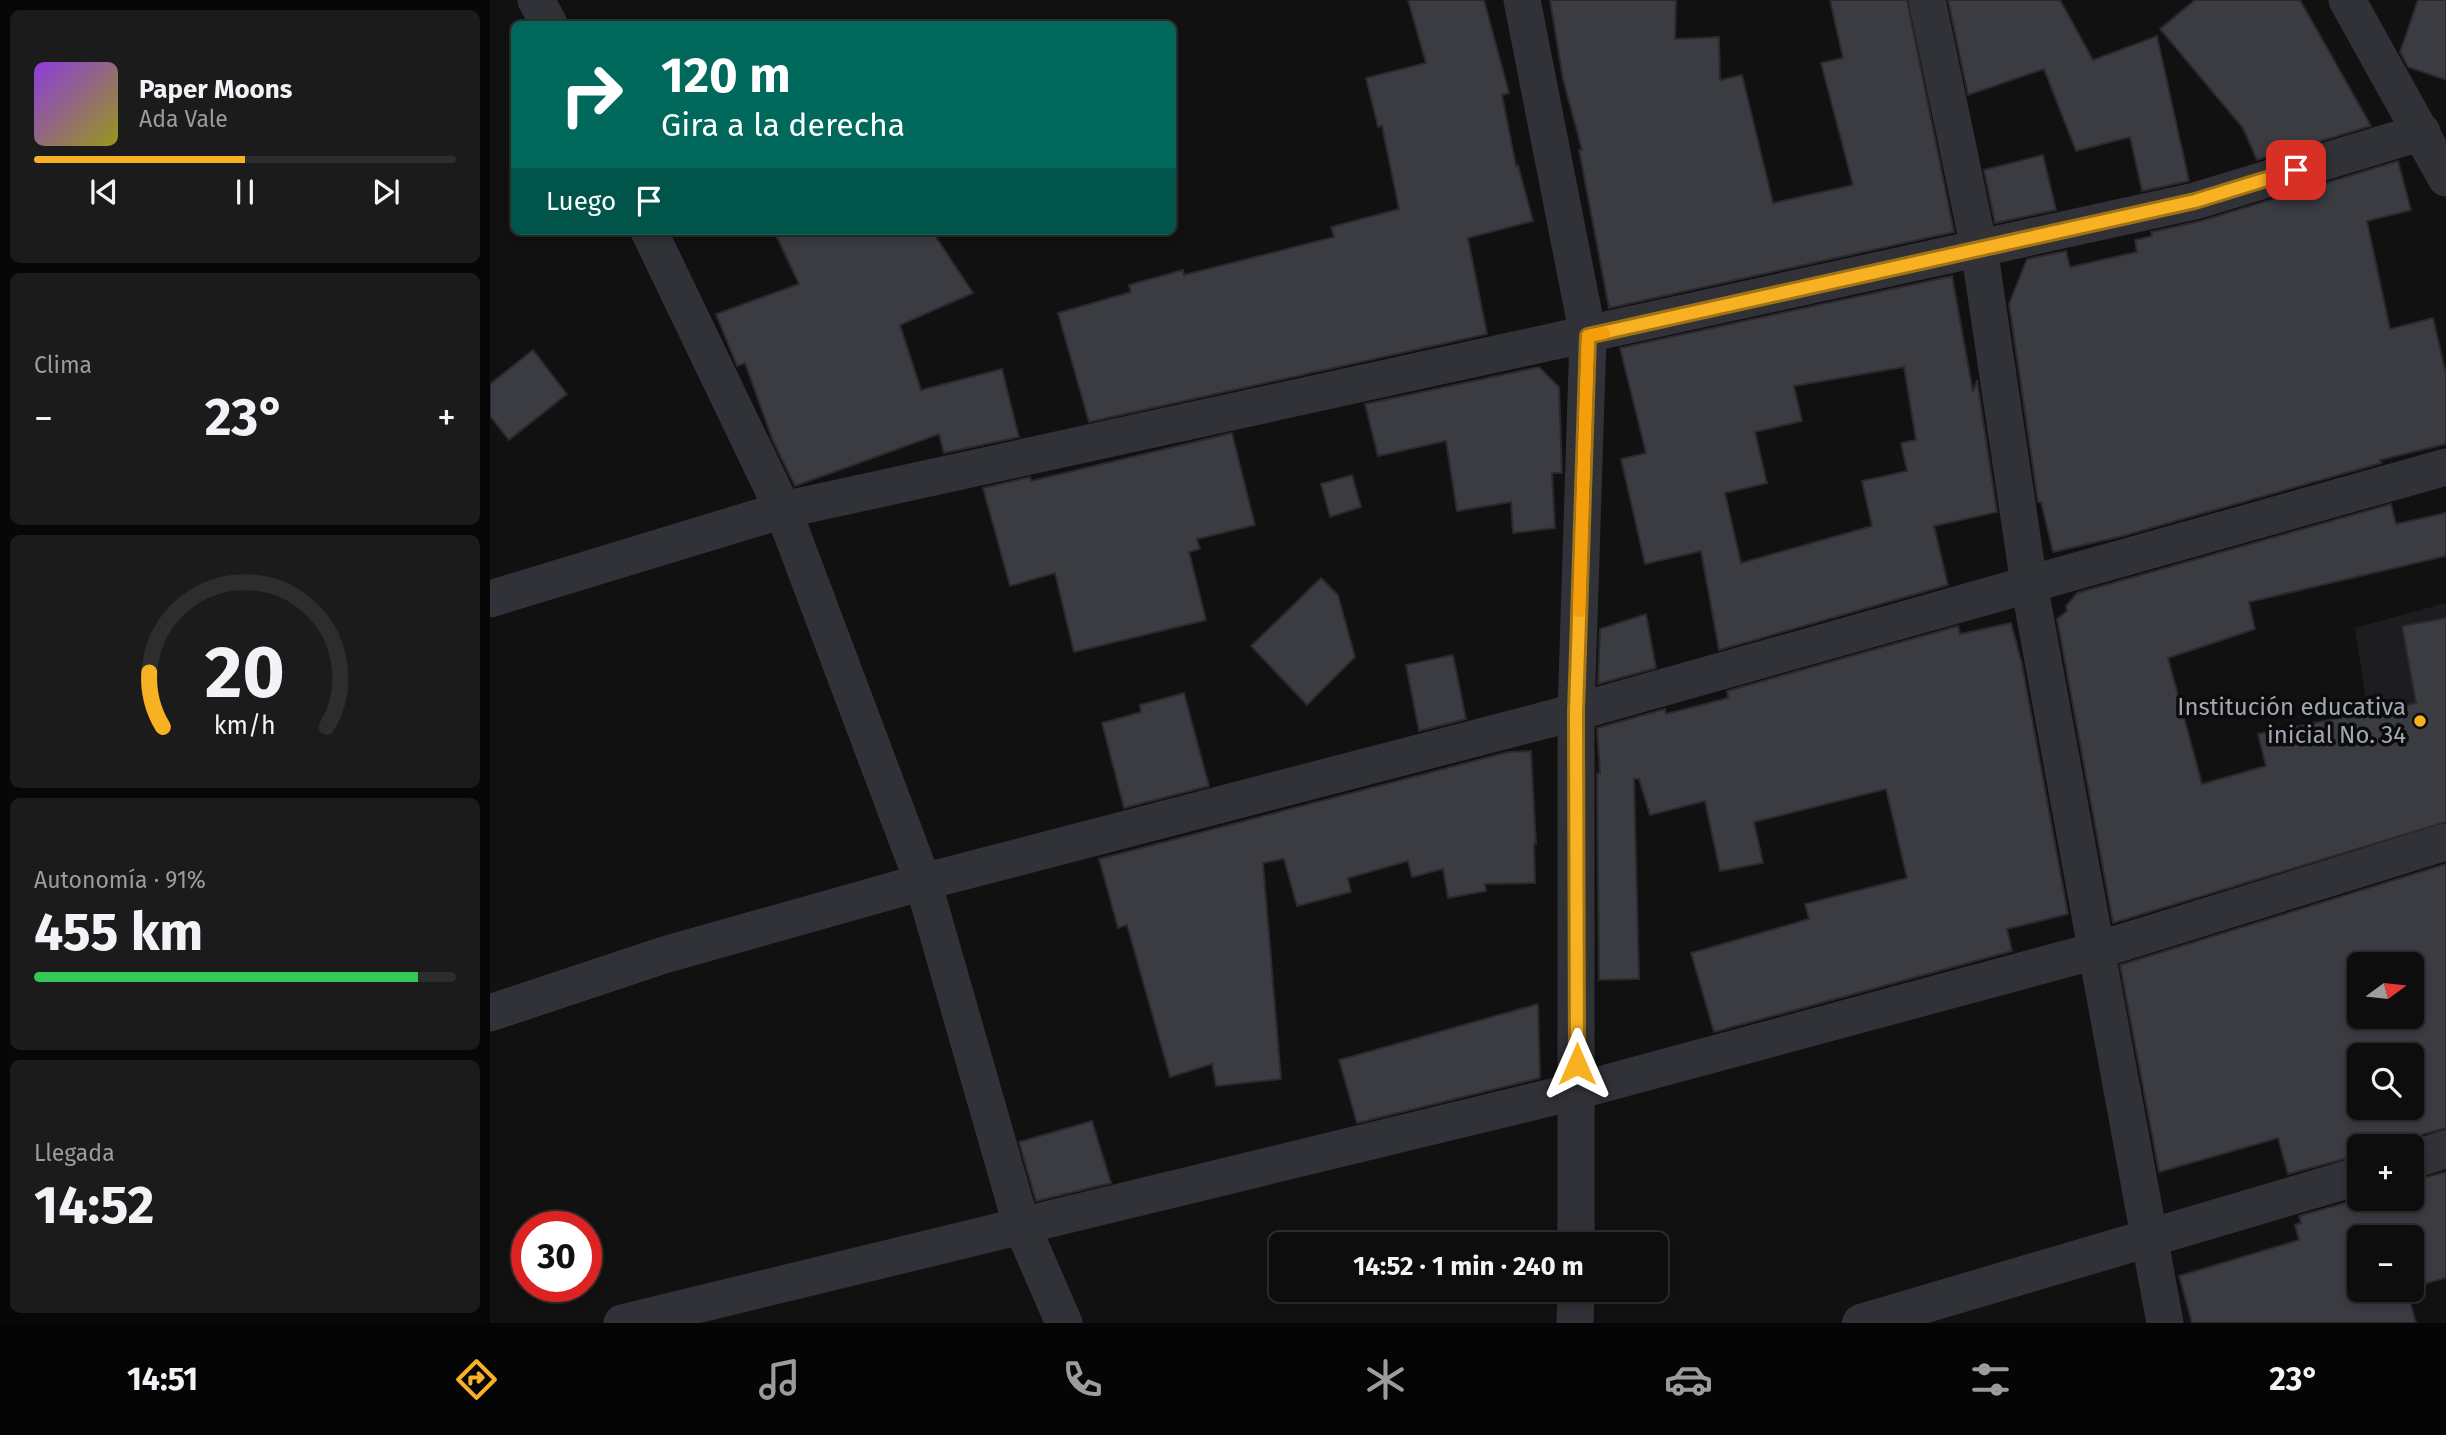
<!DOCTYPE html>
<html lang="es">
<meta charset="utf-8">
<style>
body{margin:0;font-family:"Fira Sans",sans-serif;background:#1b1b1c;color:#f1f3f6;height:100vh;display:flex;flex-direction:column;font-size:26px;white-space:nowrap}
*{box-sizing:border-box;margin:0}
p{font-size:23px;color:#9a9c9e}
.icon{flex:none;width:38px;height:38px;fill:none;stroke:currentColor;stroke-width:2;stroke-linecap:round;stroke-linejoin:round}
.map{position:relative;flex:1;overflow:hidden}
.details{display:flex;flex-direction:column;gap:10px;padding:10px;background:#070708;width:490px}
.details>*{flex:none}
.banner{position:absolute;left:21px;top:21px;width:665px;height:214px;border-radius:10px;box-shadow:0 4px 10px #0003,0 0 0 2px #2d2d2e;background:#00695c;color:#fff;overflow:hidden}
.needle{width:46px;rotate:75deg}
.buttons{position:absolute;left:1857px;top:952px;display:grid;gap:14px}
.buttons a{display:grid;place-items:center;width:77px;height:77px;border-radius:10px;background:#0d0d0e;box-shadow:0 4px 10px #0003,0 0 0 2px #2d2d2e;font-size:35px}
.speed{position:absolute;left:21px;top:1211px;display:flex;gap:14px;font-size:35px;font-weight:700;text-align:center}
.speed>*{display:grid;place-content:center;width:91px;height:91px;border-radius:50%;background:#0d0d0e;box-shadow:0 4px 10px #0003,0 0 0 2px #2d2d2e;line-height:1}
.speed .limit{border:10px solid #d22;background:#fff;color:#111}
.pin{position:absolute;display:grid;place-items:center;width:60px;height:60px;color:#fff;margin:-30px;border-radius:14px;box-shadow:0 4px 10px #0006}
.me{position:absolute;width:77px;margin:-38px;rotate:0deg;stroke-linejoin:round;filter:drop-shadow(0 0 5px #0008)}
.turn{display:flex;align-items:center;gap:24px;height:147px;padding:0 35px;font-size:32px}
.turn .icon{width:91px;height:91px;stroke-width:2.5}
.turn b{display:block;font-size:49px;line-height:60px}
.then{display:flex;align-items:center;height:66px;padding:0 35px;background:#0003;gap:14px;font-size:26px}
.big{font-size:52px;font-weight:700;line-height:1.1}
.details .card{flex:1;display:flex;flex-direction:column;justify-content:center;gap:10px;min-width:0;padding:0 24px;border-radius:10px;background:#1b1b1c}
.details .dial{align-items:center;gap:0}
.dial svg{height:182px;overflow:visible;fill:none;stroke:#2d2d2e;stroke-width:7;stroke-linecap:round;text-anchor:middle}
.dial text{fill:#f1f3f6;stroke:none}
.song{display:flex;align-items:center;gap:21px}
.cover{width:84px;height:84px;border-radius:10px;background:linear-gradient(135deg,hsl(270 70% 55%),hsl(60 70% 35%))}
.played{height:7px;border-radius:4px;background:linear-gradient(90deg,#f8b123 50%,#2d2d2e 50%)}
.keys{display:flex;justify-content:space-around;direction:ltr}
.heat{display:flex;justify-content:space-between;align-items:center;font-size:38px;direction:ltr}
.charge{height:10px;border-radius:5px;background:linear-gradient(90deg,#34c759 91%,#2d2d2e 0)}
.trip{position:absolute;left:779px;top:1232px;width:399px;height:70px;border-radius:10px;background:#0d0d0e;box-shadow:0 4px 10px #0003,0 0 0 2px #2d2d2e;font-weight:700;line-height:70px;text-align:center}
.dock{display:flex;height:112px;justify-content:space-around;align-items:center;background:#050506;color:#9a9c9e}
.dock .icon{width:49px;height:49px}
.dock .active{color:#f8b123}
.dock b{font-size:32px;color:#f1f3f6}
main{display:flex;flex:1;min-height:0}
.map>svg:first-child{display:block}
.built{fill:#1d1d1f}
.building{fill:#3b3c42;stroke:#2a2a2e;stroke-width:2;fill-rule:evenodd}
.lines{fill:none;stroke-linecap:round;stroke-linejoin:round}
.minor{stroke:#313237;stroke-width:37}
.tertiary{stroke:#313237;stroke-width:38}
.route-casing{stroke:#a17317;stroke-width:18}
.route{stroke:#f8b123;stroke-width:12}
.slow{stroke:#f59e0b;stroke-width:12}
.poi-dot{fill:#f8b123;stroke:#0c0c0d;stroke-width:2.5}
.labels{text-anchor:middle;stroke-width:7;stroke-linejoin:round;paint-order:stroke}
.poi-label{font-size:24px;fill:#a1a7b3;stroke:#0c0c0d;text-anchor:end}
</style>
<main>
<section class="details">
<div class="card">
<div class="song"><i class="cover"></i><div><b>Paper Moons</b><p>Ada Vale</p></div></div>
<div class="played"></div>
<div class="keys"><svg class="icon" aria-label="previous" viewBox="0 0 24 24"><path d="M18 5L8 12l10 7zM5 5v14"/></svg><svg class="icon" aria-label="pause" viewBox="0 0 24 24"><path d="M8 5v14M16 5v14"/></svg><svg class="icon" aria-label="next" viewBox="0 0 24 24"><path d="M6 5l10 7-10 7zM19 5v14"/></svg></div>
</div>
<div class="card"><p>Clima</p>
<div class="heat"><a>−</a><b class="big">23°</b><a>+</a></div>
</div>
<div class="card dial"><svg viewBox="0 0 100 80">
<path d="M14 69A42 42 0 1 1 86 69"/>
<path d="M14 69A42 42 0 0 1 8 45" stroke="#f8b123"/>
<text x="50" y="56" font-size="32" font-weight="700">20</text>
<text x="50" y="72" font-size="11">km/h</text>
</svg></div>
<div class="card"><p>Autonomía · 91%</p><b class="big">455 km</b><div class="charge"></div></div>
<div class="card"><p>Llegada</p><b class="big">14:52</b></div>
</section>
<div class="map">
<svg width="1956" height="1323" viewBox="0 0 1956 1323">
<rect width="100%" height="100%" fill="#111112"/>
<!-- built -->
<path class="built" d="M 1956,603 L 1956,820 L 1896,835 L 1865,628 Z"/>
<!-- building -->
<g class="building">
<path d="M 918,0 L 994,0 L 1019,93 L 1012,95 L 1026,166 L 1028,165 L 1043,221 L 978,238 L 997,334 L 599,422 L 568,313 L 641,292 L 639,285 L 693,270 L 694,275 L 844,237 L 841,227 L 909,209 L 892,126 L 888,127 L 876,78 L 936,63 Z"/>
<path d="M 1060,0 L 1186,0 L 1185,39 L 1229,37 L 1230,80 L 1252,75 L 1283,203 L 1363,185 L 1331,63 L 1353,58 L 1340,0 L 1417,0 L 1464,232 L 1119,308 L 1089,150 L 1092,150 L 1073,79 Z"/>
<path d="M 1458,0 L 1570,0 L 1603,60 L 1667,36 L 1699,181 L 1652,191 L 1640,137 L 1586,151 L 1554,69 L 1478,95 Z"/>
<path d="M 1705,0 L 1810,0 L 1881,126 L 1767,160 L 1753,128 L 1670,29 Z"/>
<path d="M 1928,0 L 1956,0 L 1956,80 L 1918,67 L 1910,52 Z"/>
<path d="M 1553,155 L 1566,210 L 1505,223 L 1494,170 Z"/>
<path d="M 1908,161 L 1921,210 L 1877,221 L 1900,329 L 1943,318 L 1956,374 L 1956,444 L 1890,460 L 1891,463 L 1629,537 L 1563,552 L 1551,502 L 1548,502 L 1519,304 L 1537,259 L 1576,251 L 1580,267 L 1647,252 L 1645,240 L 1662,236 L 1661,232 L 1711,221 Z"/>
<path d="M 284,231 L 442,231 L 483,293 L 410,325 L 431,390 L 512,369 L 529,437 L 454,453 L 449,434 L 305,486 L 283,441 L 255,363 L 247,366 L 226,314 L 309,284 Z"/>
<path d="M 1462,276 L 1483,392 L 1487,380 L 1507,512 L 1444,526 L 1458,585 L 1229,650 L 1211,551 L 1155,564 L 1131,459 L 1156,453 L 1130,348 ZM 1414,367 L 1426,440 L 1411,443 L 1417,471 L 1372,481 L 1382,526 L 1251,563 L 1235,493 L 1277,483 L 1265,432 L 1312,421 L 1304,386 Z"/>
<path d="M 43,350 L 77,394 L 19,440 L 0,416 L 0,384 Z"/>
<path d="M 1049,367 L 1069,387 L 1072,473 L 1062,473 L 1065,528 L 1023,533 L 1021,502 L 967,511 L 956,441 L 888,456 L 875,404 Z"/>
<path d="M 742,433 L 765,525 L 707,539 L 710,549 L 699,552 L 716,620 L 584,652 L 565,573 L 520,586 L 493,488 L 540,477 L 541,481 Z"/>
<path d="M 862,475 L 871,507 L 840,517 L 831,484 Z"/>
<path d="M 1901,504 L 1906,524 L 1956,513 L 1956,556 L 1759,602 L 1765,629 L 1678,658 L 1712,784 L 1776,766 L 1768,734 L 1926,703 L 1912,626 L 1956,618 L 1956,822 L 1623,923 L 1567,619 L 1577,611 L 1576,606 L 1587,593 Z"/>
<path d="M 831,578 L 848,595 L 865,657 L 817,705 L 761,646 Z"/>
<path d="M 1156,614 L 1166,668 L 1108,684 L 1110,629 Z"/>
<path d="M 1521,623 L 1532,664 L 1578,914 L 1517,929 L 1522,951 L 1224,1032 L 1201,953 L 1319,919 L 1315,904 L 1417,878 L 1396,789 L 1264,822 L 1273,863 L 1230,871 L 1215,801 L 1160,815 L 1149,779 L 1144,779 L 1149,979 L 1109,980 L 1107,774 L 1110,773 L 1107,728 L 1175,709 L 1176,714 L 1238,698 L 1237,691 L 1468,626 L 1470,634 Z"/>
<path d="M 963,655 L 976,719 L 929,731 L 916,665 Z"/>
<path d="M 694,693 L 719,786 L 634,808 L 612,723 L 651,712 L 650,705 Z"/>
<path d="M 1041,751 L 1046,844 L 1044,844 L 1045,883 L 995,884 L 996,891 L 958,898 L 953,869 L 922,877 L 918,861 L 858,878 L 861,892 L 807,906 L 794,859 L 773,863 L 791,1079 L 726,1086 L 722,1064 L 680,1077 L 637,925 L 628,928 L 609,859 L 1018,752 Z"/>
<path d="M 1956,864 L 1956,1128 L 1915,1139 L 1905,1146 L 1869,1146 L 1869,1155 L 1798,1174 L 1788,1138 L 1669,1172 L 1630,965 ZM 1869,964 L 1922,964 L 1922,1017 L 1869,1017 ZM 1869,1055 L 1922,1055 L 1922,1108 L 1869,1108 Z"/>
<path d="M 1048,1004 L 1050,1078 L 867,1123 L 849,1060 Z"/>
<path d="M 602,1121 L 621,1183 L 546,1201 L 529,1142 Z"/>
<path d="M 1956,1172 L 1956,1278 L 1922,1287 L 1922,1237 L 1869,1237 L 1869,1290 L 1917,1290 L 1926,1323 L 1702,1323 L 1689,1276 L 1809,1240 L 1805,1225 L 1811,1223 L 1809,1216 L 1869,1199 L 1922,1199 L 1922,1181 Z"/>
</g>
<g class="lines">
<!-- minor -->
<g class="minor">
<path d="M 46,0 L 59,24"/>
<path d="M 1032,0 L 1098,336 L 1086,712 L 1086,1244"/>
<path d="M 1437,0 L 1489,248 L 1539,584 L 1675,1323"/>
<path d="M 1857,0 L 1956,178"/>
<path d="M 159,231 L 293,510 L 433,882 L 531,1224 L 574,1323"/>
<path d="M 0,599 L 293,510 L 1705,201 L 1932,132"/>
<path d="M 0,1013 L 174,955 L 433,882 L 1086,712 L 1956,467"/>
<path d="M 132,1323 L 1087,1091 L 1605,951 L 1956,842"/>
<path d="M 1085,1323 L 1086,1290"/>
</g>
<!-- tertiary -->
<g class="tertiary">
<path d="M 1922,1160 L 1956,1149"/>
<path d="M 1371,1323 L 1869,1176"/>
</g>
</g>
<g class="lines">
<defs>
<path id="route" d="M 1087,1064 L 1086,712 L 1098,336 L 1705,201 L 1806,170"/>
</defs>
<!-- route casing -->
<use href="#route" class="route-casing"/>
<!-- route -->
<use href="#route" class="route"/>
<!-- slow -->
<path class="slow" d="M 1089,611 L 1098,336 L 1114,333"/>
</g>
<!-- markers -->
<circle class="poi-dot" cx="1930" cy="721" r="7"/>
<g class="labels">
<!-- poi labels -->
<g class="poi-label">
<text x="1916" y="715">Institución educativa<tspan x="1916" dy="28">inicial No. 34</tspan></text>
</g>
</g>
</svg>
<div class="buttons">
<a><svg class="needle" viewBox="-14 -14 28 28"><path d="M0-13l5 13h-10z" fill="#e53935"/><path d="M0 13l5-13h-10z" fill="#9a9c9e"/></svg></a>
<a><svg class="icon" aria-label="search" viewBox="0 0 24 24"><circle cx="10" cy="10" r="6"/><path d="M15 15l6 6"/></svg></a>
<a>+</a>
<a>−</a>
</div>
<div class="speed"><div class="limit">30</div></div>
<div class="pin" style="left:1806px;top:170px;background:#d93025"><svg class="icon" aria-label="arrive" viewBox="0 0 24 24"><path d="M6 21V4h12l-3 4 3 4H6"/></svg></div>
<svg class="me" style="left:1087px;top:1064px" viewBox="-20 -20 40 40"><path d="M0-17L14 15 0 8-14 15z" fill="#f8b123" stroke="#fff" stroke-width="4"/></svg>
<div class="trip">14:52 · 1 min · 240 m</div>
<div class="banner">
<div class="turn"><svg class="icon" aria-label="right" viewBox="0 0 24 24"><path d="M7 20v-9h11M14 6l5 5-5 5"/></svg><div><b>120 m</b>Gira a la derecha</div></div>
<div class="then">Luego<svg class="icon" aria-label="arrive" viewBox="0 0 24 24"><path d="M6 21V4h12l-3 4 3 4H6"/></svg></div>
</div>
</div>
</main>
<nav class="dock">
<b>14:51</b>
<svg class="icon active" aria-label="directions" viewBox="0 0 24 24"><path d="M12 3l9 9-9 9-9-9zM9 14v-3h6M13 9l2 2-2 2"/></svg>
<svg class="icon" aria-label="music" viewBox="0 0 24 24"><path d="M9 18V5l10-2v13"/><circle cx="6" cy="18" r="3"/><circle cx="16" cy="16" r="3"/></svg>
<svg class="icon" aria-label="phone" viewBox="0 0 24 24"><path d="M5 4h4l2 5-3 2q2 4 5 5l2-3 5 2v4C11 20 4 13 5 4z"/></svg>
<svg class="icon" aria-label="climate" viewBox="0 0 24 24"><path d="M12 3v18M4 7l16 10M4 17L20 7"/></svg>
<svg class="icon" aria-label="car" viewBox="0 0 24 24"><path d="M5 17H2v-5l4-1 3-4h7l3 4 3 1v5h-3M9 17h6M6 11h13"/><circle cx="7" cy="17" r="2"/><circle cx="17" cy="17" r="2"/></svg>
<svg class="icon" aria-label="filters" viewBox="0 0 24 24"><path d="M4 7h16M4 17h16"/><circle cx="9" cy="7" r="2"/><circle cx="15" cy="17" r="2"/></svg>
<b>23°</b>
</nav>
